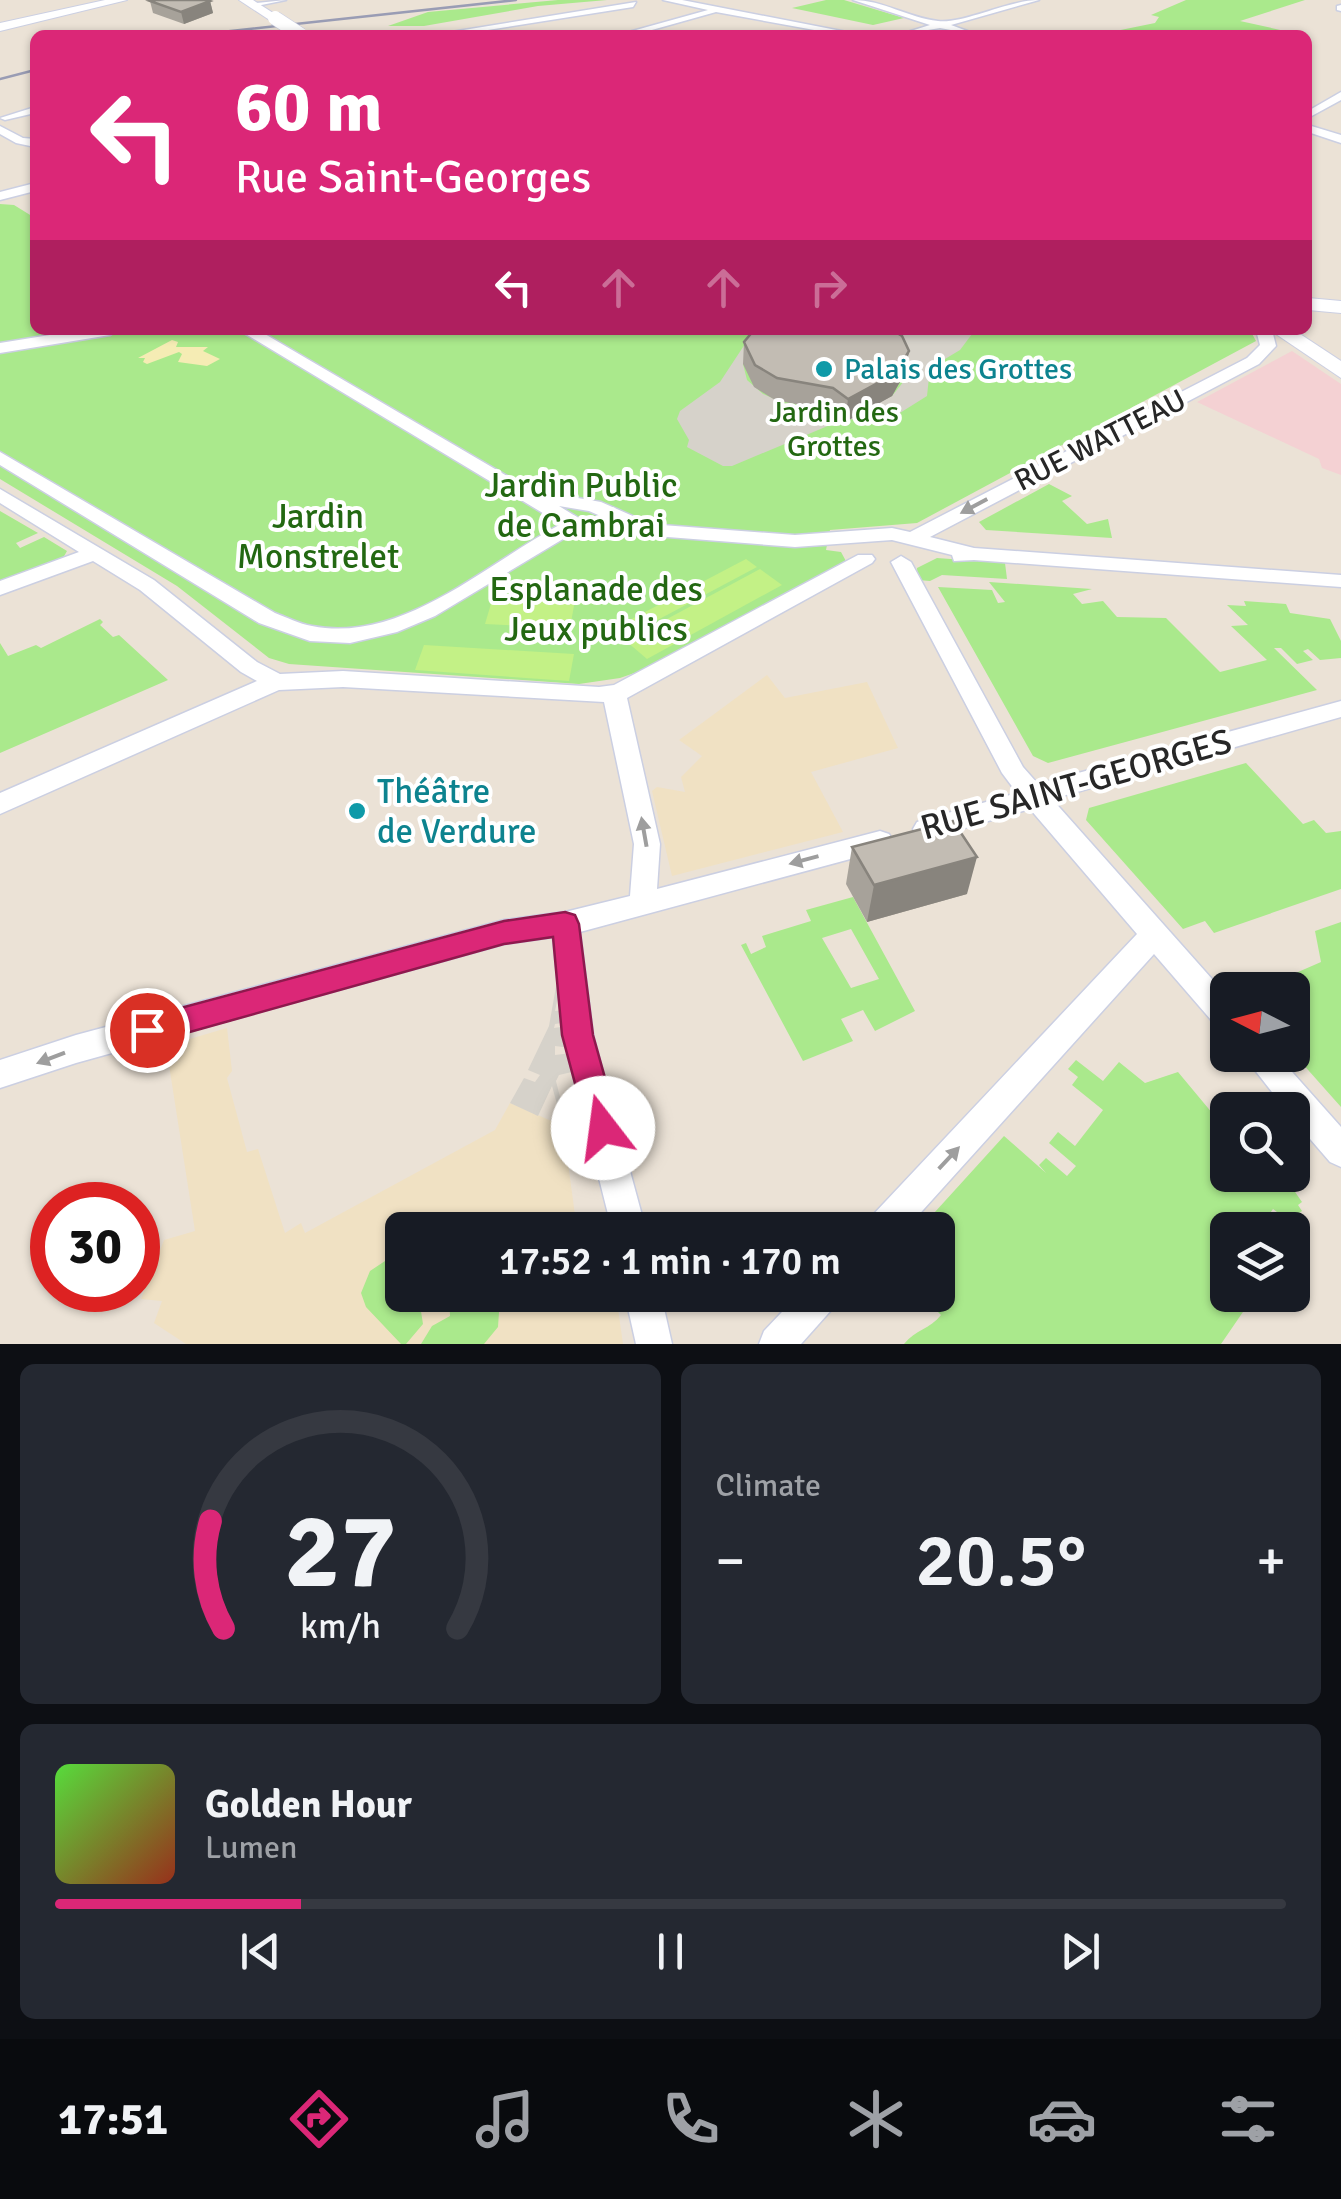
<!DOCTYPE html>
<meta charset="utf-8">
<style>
body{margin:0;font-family:Signika,sans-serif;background:#242831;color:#f1f3f6;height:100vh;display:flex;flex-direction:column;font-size:38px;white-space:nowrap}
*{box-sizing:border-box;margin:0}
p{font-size:32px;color:#9ea1a6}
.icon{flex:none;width:55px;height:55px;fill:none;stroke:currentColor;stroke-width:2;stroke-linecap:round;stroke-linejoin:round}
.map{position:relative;height:1344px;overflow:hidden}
.drawer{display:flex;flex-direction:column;gap:20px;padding:20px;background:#0d0f14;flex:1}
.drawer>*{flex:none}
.top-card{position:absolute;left:30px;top:30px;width:1282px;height:305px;border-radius:15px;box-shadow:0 2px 8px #0004;background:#db2777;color:#fff;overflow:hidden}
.needle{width:65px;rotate:276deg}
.controls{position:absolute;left:1210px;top:972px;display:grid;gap:20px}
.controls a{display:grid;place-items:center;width:100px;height:100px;border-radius:15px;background:#171b24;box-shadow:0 2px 8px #0004;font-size:50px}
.speed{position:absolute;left:30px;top:1182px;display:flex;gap:20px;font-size:50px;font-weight:700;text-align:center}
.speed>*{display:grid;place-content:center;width:130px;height:130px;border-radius:50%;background:#171b24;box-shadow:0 2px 8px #0004;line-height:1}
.speed .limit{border:15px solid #d22;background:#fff;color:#111}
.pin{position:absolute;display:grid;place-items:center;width:85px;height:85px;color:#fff;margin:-42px;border:5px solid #fff;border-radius:50%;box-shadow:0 2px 10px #0007}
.me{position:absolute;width:110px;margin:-55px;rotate:345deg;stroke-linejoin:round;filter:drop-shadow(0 0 8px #0008)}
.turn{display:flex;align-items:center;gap:35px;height:210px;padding:0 40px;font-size:45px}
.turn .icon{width:130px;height:130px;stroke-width:2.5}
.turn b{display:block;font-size:70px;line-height:85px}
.lanes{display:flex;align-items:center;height:95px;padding:0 40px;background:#0003;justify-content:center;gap:50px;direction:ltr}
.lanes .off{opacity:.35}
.big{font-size:75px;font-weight:600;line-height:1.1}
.drawer .card{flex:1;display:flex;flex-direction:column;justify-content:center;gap:15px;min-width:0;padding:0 35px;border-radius:15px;background:#242831}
.drawer .dial{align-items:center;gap:0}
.dial svg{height:260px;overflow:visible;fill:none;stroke:#363941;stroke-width:7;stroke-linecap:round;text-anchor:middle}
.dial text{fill:#f1f3f6;stroke:none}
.song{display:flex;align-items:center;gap:30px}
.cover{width:120px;height:120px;border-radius:15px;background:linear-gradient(135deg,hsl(110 70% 55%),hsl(10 70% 35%))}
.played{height:10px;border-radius:5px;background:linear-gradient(90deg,#db2777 20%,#363941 20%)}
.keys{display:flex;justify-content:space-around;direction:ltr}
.heat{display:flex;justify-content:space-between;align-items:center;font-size:55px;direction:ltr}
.drawer .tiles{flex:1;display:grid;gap:20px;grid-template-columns:1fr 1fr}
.card:last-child{grid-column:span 2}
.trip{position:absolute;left:385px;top:1212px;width:570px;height:100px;border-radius:15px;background:#171b24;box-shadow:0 2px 8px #0004;font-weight:600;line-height:100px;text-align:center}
.menu{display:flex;height:160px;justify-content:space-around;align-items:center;background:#090b0e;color:#9ea1a6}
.menu .icon{width:70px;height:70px}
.menu .selected{color:#db2777}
.menu b{font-size:45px;color:#f1f3f6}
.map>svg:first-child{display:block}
.education{fill:#f0e1c3}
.medical{fill:#f4d1d3}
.green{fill:#aae98c;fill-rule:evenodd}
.sand{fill:#f5ecb4}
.pitch{fill:#c3f186}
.plaza{fill:#d6d2ca;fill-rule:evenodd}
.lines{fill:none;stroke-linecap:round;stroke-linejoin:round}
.street-casing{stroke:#cbcfe2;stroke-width:3}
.secondary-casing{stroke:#cbcfe2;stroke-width:2}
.street{fill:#fff;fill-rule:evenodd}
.secondary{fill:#fff;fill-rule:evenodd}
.rail{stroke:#999cb4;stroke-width:2.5}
.secondary-bridge-casing{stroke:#cbcfe2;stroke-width:15;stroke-linecap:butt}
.secondary-bridge{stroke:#fff;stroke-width:14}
.wall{fill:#a7a29a}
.shaded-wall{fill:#88847d}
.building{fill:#c2bcb3;stroke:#88847d;stroke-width:2.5}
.oneway{fill:#9e9e9e}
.route{fill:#db2777;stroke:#8e194d;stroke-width:2.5}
.culture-dot{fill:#0f9aa8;stroke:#fff;stroke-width:4}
.labels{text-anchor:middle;stroke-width:8;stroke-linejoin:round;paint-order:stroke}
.far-culture-label{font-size:30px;fill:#0d838f;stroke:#fff;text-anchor:start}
.far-park-label{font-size:30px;fill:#236812;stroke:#fff}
.far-street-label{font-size:30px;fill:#272727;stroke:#fff}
.park-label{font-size:35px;fill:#236812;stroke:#fff}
.street-label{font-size:35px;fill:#272727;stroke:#fff}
.culture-label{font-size:35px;fill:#0d838f;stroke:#fff;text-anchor:start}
</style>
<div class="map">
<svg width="1341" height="1344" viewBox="0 0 1341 1344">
<rect width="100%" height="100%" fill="#ebe2d6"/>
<!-- education -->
<g class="education">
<path d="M 767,675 L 785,698 L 867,682 L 898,748 L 811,772 L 843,832 L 672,876 L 652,791 L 657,787 L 685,792 L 681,777 L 702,756 L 679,740 Z"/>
<path d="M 227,1028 L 232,1071 L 227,1078 L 247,1152 L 258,1149 L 285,1233 L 301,1223 L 305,1233 L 495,1130 L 510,1103 L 563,1126 L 577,1230 L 402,1230 L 402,1295 L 616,1295 L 623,1344 L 186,1344 L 154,1323 L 162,1301 L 141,1299 L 164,1240 L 195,1231 L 166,1046 Z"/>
</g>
<!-- medical -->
<path class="medical" d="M 1292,351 L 1341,384 L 1341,475 L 1322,468 L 1319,459 L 1197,402 Z"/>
<!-- green -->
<g class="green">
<path d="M 558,0 L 607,0 L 538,6 L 424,26 L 388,26 L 428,12 Z"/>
<path d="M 826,0 L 844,0 L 904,18 L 873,25 L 792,8 Z"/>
<path d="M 1186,0 L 1305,0 L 1240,21 L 1303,35 L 1232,35 L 1214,31 L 1207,35 L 1101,34 L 1155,23 L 1159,17 L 1151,15 Z"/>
<path d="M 0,204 L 14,205 L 35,218 L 35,330 L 1250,330 L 1256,341 L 917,523 L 830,530 L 826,550 L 841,552 L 847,563 L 643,670 L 620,678 L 579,684 L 289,664 L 269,658 L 177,586 L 0,479 Z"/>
<path d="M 1049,484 L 1072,496 L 1062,501 L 1087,524 L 1108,519 L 1112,538 L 986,530 L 979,522 Z"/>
<path d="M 0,511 L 38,533 L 16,543 L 20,548 L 44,537 L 67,551 L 63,558 L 0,582 Z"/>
<path d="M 937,558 L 1005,563 L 1007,579 L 942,575 L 930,581 L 918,580 L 917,568 Z"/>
<path d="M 989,582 L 1092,589 L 1073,594 L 1082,604 L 1103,601 L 1117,617 L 1166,618 L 1220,672 L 1267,660 L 1231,626 L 1248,625 L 1227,605 L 1246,606 L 1244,601 L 1286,604 L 1290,613 L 1330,619 L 1341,641 L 1341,658 L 1320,660 L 1308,649 L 1303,651 L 1313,660 L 1297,664 L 1281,648 L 1274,648 L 1317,690 L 1048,763 L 1033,756 L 938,587 L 992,590 L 998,603 L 1005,602 Z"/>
<path d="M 100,619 L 103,622 L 100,625 L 113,637 L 119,635 L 168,680 L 0,753 L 0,643 L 8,656 L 36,645 L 41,648 Z"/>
<path d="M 1246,763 L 1303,824 L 1314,820 L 1326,833 L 1341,831 L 1341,889 L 1214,933 L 1205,921 L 1183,929 L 1086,820 L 1089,808 Z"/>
<path d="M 853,897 L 915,1011 L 875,1031 L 863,1010 L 841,1019 L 853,1041 L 803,1061 L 741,945 L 746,943 L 751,954 L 766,947 L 762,936 L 811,921 L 806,910 ZM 851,929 L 879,979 L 851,988 L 822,938 Z"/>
<path d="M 1341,922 L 1341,1107 L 1293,1053 L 1292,990 L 1257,990 L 1321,962 L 1315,931 Z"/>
<path d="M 1076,1060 L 1103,1081 L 1119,1062 L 1145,1083 L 1178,1072 L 1223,1126 L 1214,1131 L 1223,1142 L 1227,1140 L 1228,1175 L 1257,1175 L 1262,1183 L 1271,1179 L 1275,1184 L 1284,1176 L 1302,1202 L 1298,1205 L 1302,1211 L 1296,1215 L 1300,1220 L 1297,1227 L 1273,1209 L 1258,1230 L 1228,1230 L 1228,1295 L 1238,1295 L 1234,1301 L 1245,1309 L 1221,1344 L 904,1344 C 915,1330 930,1329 941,1315 L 937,1311 L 953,1290 L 938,1275 L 938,1263 L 950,1248 L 938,1235 L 938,1230 L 925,1223 L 1004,1136 L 1046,1173 L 1039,1165 L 1046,1158 L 1067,1176 L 1076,1166 L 1049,1143 L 1058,1132 L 1075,1146 L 1103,1110 L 1072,1085 L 1078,1077 L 1068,1069 Z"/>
<path d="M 391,1257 L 402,1257 L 402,1295 L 439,1295 L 420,1305 L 423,1324 L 406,1344 L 401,1344 L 366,1307 L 361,1293 L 370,1271 Z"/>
<path d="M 449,1295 L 483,1295 L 499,1312 L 498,1327 L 484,1344 L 421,1344 L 432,1326 L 450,1316 Z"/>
</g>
<!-- sand -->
<path class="sand" d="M 172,340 L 178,342 L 176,347 L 208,347 L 203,351 L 220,359 L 207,366 L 178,362 L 182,354 L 179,352 L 147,364 L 143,362 L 145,358 L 138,358 Z"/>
<!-- pitch -->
<g class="pitch">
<path d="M 746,559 L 757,567 L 635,632 L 624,623 Z"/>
<path d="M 760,569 L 782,585 L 647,659 L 626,641 Z"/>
<path d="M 493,597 L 575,600 L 570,628 L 485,624 Z"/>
<path d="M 424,645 L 574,654 L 569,681 L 415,670 Z"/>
</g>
<!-- plaza -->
<g class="plaza">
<path d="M 776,330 L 975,330 L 960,350 L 930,368 L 927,396 L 895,416 L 842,420 L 732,466 L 723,466 L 687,447 L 689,440 L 677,419 L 680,411 L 720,382 L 745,344 ZM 743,364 L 905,373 L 904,381 L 892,396 L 838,411 L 822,411 L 789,405 L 763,394 L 747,380 Z"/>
<path d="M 557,981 L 561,981 L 555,1011 L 567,1010 L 568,1022 L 555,1024 L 554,1028 L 568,1026 L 571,1048 L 555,1046 L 555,1055 L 572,1053 L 576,1071 L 559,1075 L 556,1081 L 567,1125 L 563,1126 L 552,1086 L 538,1116 L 510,1103 L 524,1078 L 535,1082 L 540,1075 L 528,1070 L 549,1026 Z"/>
</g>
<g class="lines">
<defs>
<g id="street">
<path d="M 286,0 L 251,7 L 247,4 Z"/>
<path d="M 663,0 L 682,0 L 862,35 L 842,35 L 716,12 L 634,35 L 618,35 L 708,10 Z"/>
<path d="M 853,0 C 883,0 909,18 938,21 C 964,24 1008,0 1039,0 L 951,25 L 978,35 L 940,28 L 898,35 L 930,25 Z"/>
<path d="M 636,2 L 633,7 L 456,35 L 433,35 Z"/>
<path d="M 1341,5 L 1341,11 L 1337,10 L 1337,6 Z"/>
<path d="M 1341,92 L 1341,100 L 1308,118 L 1308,111 Z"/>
<path d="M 35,107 L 35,113 L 5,120 L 0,118 Z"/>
<path d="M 1308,125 L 1341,135 L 1341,143 L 1308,132 Z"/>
<path d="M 0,126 L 23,138 L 35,139 L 35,147 L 16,143 L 0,134 Z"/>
<path d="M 35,183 L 35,191 L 0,200 L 0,192 Z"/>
<path d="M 81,330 L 118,330 L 110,335 L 0,353 L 0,343 Z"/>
<path d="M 239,330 L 258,330 L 541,496 L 549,493 L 601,502 L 635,517 L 636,523 L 795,535 L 892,528 L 910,532 L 1247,358 L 1260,345 L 1256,330 L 1272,330 L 1276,346 L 1259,364 L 930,537 L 974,548 L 1341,575 L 1341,587 L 974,560 L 954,561 L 952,555 L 892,540 L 795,547 L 578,530 L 435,616 L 397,632 L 350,643 L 310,641 L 259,623 L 0,465 L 0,452 L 275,613 C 286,617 299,624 312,626 C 402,644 487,563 561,524 ZM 559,506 L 589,511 L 612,521 L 580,519 Z"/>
<path d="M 0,489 L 154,580 L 257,662 L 280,674 L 343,671 L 599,687 L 614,685 L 858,555 L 872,555 L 875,559 L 872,563 L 627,698 L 660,844 L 657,889 L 880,831 L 889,834 L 893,841 L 889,848 L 880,851 L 580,932 L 593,1035 L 646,1230 L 612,1230 L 563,1035 L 553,937 L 504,944 L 76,1063 L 0,1088 L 0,1060 L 76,1035 L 504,920 L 565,912 L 630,896 L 634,844 L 604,702 L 343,687 L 279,690 L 0,814 L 0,793 L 257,681 L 241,672 L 140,590 L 93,561 L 0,595 L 0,581 L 79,552 L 0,503 Z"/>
<path d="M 901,556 L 911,562 L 1023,767 L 1038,784 L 1341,701 L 1341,717 L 1052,799 L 1228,997 L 1228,1032 L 1218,1028 L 1154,954 L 905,1230 L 865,1230 L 870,1218 L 1137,934 L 1030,809 L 926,839 L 917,836 L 913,829 L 917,822 L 1017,793 L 1002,773 L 891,562 Z"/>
<path d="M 1243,1055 L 1277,1055 L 1341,1127 L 1341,1167 L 1330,1162 L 1292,1118 L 1292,1110 L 1286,1110 Z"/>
<path d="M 625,1295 L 661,1295 L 672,1344 L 636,1344 Z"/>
<path d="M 798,1295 L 840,1295 L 834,1307 L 801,1344 L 759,1344 L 764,1331 Z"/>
</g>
<g id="secondary">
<path d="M 105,0 L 127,0 L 0,31 L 0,23 Z"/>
<path d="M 239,0 L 253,0 L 281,18 L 271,21 Z"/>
<path d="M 1308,298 L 1341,301 L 1341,313 L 1308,310 Z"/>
<path d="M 1270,330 L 1294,330 L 1341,361 L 1341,378 Z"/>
</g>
</defs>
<!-- street casing -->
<use href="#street" class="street-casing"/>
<!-- secondary casing -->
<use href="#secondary" class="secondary-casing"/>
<!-- street -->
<use href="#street" class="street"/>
<!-- secondary -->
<use href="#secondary" class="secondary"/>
<!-- rail -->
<g class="rail">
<path d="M 194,35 L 516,0"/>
<path d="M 0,79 L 35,70"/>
</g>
<defs>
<path id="secondary-bridge" d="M 275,18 L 301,35"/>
</defs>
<!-- secondary-bridge casing -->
<use href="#secondary-bridge" class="secondary-bridge-casing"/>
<!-- secondary-bridge -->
<use href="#secondary-bridge" class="secondary-bridge"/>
</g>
<!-- wall -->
<g class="wall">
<path d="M 150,1 L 210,1 L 213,13 L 184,24 L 153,13 Z"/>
<path d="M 744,342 L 909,351 L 905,373 L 892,396 L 845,422 L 830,411 L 775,400 L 754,387 L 743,364 Z"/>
<path d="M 852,847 L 967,894 L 867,922 L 846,884 Z"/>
</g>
<!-- shaded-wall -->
<g class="shaded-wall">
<path d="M 210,1 L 213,13 L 184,24 L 181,12 Z"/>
<path d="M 909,351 L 905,373 L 892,396 L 845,422 L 848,399 Z"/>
<path d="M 977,857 L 967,894 L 867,922 L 874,885 Z"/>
</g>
<!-- building -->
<g class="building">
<path d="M 156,0 L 207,0 L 210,1 L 181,12 L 150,1 Z"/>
<path d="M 754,330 L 892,330 L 902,336 L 909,351 L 896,373 L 848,399 L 833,388 L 777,378 L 755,365 L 744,342 Z"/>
<path d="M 953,821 L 977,857 L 874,885 L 852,847 Z"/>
</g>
<!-- one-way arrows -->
<defs><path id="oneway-solid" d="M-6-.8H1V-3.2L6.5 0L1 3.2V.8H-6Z" transform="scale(2.5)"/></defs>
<g class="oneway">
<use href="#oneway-solid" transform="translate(974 506) rotate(152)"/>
<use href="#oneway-solid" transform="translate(644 832) rotate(-100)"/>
<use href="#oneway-solid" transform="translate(804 860) rotate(165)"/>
<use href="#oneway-solid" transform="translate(51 1058) rotate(159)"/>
<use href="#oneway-solid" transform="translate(949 1158) rotate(-47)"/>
</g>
<!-- route -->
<path class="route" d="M 565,912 L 575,915 L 579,924 L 593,1035 L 619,1128 L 615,1138 L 603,1143 L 592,1138 L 587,1128 L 562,1035 L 553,937 L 504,944 L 147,1044 L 136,1040 L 132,1030 L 136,1021 L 147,1017 L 504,921 Z"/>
<!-- markers -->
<g class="culture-dot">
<circle cx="824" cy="369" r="10"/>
<circle cx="357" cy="811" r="10"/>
</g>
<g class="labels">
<!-- far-culture labels -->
<g class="far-culture-label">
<text x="844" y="379">Palais des Grottes</text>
</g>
<!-- far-park labels -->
<g class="far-park-label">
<text x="834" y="422">Jardin des<tspan x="834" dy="34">Grottes</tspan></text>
</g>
<!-- far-street labels -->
<g class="far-street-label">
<text transform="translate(1100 440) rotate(-27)" y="10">RUE WATTEAU</text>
</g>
<!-- park labels -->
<g class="park-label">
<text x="581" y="497">Jardin Public<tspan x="581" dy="40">de Cambrai</tspan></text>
<text x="318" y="528">Jardin<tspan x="318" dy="40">Monstrelet</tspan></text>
<text x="596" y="601">Esplanade des<tspan x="596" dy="40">Jeux publics</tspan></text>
</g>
<!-- street labels -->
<g class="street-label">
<text transform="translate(1076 784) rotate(-16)" y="12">RUE SAINT-GEORGES</text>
</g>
<!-- culture labels -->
<g class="culture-label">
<text x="377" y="803">Théâtre<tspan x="377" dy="40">de Verdure</tspan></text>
</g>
</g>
</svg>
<div class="controls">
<a><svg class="needle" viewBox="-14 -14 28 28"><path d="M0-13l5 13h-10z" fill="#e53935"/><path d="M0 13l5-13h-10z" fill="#9ea1a6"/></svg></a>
<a><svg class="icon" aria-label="search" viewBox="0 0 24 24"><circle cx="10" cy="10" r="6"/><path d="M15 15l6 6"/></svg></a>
<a><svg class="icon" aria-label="layers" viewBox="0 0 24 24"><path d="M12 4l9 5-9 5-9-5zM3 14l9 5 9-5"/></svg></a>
</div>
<div class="speed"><div class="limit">30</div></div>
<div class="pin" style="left:147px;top:1030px;background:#d93025"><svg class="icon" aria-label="arrive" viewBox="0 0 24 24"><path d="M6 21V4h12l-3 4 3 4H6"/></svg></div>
<svg class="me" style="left:603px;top:1128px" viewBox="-20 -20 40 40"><circle r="19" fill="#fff"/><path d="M0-13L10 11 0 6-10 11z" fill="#db2777"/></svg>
<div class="trip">17:52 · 1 min · 170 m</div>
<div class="top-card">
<div class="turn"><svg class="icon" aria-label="left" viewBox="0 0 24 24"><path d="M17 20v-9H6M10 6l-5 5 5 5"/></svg><div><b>60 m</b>Rue Saint-Georges</div></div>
<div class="lanes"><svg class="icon" aria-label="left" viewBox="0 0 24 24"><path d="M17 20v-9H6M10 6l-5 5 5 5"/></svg><svg class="icon off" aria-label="ahead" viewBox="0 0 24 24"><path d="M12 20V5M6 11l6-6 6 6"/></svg><svg class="icon off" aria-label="ahead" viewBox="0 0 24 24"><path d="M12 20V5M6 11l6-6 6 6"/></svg><svg class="icon off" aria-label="right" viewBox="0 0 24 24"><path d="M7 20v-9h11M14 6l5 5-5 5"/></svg></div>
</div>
</div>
<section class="drawer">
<div class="tiles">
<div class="card dial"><svg viewBox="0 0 100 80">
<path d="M14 69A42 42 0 1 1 86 69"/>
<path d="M14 69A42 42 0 0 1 10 36" stroke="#db2777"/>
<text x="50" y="56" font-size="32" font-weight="700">27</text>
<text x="50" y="72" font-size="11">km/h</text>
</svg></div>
<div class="card"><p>Climate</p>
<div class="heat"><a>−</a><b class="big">20.5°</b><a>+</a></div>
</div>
<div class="card">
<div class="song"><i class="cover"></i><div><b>Golden Hour</b><p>Lumen</p></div></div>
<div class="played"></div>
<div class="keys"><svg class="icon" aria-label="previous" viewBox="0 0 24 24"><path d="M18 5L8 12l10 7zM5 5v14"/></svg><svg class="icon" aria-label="pause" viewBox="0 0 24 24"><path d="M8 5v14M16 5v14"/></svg><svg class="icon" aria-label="next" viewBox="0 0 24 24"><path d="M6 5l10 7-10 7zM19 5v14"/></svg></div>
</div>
</div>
</section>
<nav class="menu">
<b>17:51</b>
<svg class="icon selected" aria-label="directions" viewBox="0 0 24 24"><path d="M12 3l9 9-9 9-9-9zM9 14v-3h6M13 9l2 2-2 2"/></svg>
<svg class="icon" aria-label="music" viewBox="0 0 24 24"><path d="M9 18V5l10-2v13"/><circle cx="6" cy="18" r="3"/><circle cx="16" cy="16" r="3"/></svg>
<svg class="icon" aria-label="phone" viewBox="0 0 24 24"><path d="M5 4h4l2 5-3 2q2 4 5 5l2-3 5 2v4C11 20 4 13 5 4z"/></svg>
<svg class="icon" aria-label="climate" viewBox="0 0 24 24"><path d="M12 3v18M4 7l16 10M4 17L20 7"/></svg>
<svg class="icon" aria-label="car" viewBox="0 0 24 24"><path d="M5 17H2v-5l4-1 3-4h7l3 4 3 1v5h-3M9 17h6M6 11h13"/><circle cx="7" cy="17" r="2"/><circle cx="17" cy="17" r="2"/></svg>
<svg class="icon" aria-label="filters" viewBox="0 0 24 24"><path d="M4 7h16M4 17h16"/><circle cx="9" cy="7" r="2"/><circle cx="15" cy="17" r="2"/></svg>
</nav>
